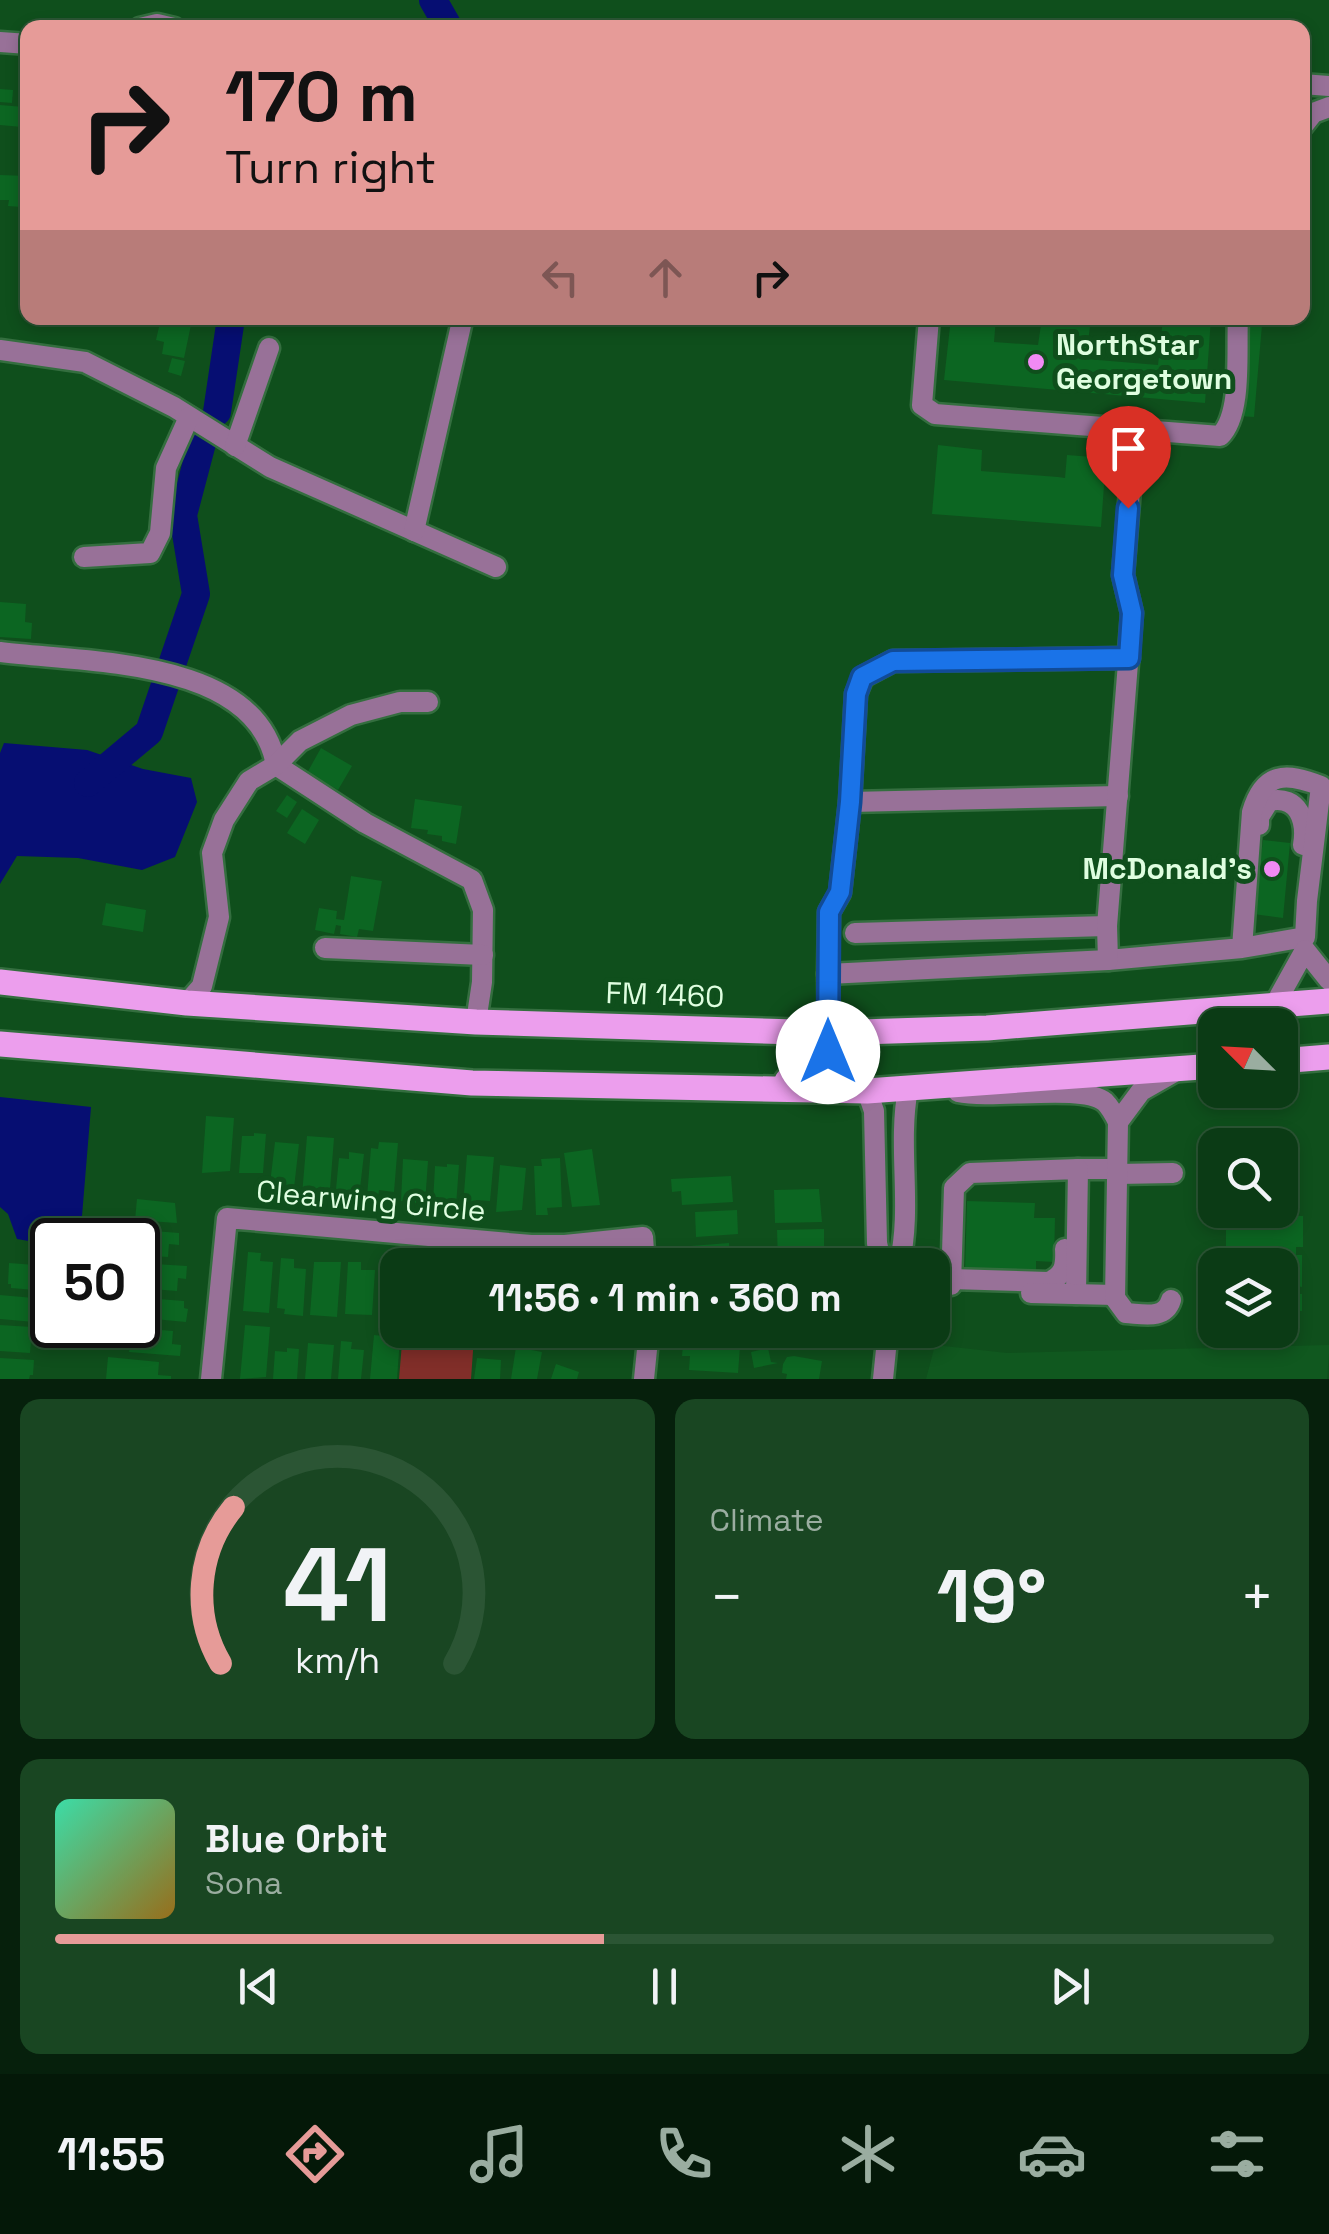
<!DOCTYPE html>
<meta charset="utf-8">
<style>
body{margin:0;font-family:"Space Grotesk",sans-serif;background:#194622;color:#f1f3f6;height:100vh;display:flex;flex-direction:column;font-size:38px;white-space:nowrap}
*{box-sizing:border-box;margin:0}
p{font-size:32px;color:#9aada0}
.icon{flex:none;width:55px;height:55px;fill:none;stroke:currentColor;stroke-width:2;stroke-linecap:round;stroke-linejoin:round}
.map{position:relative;height:1379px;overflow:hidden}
.panel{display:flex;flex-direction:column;gap:20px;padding:20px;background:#06200c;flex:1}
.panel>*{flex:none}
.guide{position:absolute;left:20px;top:20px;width:1290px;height:305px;border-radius:20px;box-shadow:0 5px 15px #0003,0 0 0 2px #2b5534;background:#e69b98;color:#111;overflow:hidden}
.needle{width:65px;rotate:294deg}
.fabs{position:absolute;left:1198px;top:1008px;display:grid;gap:20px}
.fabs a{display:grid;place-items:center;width:100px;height:100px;border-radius:20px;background:#0b3b15;box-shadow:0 5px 15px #0003,0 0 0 2px #2b5534;font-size:50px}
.speed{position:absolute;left:30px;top:1218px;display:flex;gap:20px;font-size:50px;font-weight:700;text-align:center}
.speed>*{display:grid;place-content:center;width:130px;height:130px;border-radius:50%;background:#0b3b15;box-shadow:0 5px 15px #0003,0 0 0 2px #2b5534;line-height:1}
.speed .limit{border:5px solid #111;border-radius:15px;background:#fff;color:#111}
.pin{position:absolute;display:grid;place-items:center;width:85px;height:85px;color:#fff;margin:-102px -42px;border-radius:50% 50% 50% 0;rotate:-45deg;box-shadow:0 0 10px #0007}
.pin .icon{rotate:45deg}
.me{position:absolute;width:110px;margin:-55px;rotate:0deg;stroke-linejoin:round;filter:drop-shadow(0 0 8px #0008)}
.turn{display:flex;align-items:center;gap:35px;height:210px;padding:0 40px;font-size:45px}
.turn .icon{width:130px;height:130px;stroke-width:2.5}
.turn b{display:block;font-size:70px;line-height:85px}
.lanes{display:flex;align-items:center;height:95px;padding:0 40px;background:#0003;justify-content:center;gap:50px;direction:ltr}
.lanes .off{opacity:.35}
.big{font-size:75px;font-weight:600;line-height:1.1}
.panel .widget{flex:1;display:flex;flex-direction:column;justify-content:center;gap:15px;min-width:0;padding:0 35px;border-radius:20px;background:#194622}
.panel .dial{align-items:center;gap:0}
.dial svg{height:260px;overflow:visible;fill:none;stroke:#2b5534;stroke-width:7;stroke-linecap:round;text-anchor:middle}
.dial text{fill:#f1f3f6;stroke:none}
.song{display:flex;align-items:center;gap:30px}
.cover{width:120px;height:120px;border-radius:15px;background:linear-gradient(135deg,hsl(160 70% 55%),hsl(40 70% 35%))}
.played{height:10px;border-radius:5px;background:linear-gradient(90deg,#e69b98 45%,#2b5534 45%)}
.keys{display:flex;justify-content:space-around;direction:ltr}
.heat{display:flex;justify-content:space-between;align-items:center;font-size:55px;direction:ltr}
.panel .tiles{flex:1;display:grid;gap:20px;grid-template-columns:1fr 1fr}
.widget:last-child{grid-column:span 2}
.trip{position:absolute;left:380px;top:1248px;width:570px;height:100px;border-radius:20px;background:#0b3b15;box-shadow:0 5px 15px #0003,0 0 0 2px #2b5534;font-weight:600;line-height:100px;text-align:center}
.dock{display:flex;height:160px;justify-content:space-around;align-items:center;background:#041808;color:#9aada0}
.dock .icon{width:70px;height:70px}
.dock .selected{color:#e69b98}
.dock b{font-size:45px;color:#f1f3f6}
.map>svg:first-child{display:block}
.built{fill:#10581f}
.green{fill:#812e29}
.water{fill:#060e72}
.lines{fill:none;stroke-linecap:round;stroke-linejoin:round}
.river{stroke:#060e72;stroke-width:28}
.building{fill:#0c6622}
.minor-casing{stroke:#346e3f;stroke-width:25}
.major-casing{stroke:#346e3f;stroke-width:30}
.minor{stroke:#987198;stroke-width:20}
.major{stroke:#ec9eed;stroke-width:25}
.route-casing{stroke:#114b97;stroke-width:25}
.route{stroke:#1a73e8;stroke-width:18}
.poi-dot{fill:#f18af4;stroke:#0f4f1c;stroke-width:4}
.labels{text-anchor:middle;stroke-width:10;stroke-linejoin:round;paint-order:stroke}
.poi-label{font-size:30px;font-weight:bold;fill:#dffee0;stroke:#0f4f1c;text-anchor:start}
.street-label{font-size:30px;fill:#dffee0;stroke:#0f4f1c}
</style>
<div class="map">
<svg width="1329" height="1379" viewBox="0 0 1329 1379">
<rect width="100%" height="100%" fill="#0f4f1c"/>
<!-- built -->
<path class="built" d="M 935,1345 L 1007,1353 L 1329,1345 L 1329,1354 L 1327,1379 L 926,1379 Z"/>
<!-- green -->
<path class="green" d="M 403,1331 L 474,1337 L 471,1379 L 399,1379 Z"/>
<!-- water -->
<g class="water">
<path d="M 4,743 L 87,750 L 143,769 L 191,778 L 197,802 L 175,857 L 142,870 L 78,858 L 17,856 L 0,884 L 0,753 Z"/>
<path d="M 0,1097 L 91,1107 L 80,1240 L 52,1240 L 52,1245 L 17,1239 L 8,1214 L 0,1207 Z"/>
</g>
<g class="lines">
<!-- river -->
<g class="river">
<path d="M 433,0 L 449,28"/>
<path d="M 217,412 L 231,318"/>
<path d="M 88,783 L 149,732 L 196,594 L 183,515 L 202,443"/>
</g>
</g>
<!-- building -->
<g class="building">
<path d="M 0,89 L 13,90 L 12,103 L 0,102 Z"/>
<path d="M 0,105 L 24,107 L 22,127 L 0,125 Z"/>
<path d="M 0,175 L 28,176 L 28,202 L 23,201 L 22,207 L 8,206 L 9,200 L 0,200 Z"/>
<path d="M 161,318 L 191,325 L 184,358 L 162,354 L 164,342 L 156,340 Z"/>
<path d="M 951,318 L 996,318 L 994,342 L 1038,345 L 1042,318 L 1091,318 L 1086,359 L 1158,365 L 1163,318 L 1211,318 L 1205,403 L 944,380 Z"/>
<path d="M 1245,324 L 1262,325 L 1254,417 L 1238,416 Z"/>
<path d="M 172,358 L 185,361 L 181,376 L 168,372 Z"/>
<path d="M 938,445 L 982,450 L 981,471 L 1058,477 L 1065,478 L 1067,455 L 1106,458 L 1101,527 L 932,514 Z"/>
<path d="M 0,602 L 26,604 L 25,622 L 32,623 L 31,639 L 0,637 Z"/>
<path d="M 321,748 L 352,766 L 338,790 L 307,773 Z"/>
<path d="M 287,795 L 297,802 L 287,818 L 276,811 Z"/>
<path d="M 415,799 L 462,806 L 456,844 L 442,841 L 442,836 L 427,834 L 428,830 L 411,828 Z"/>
<path d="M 302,809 L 319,820 L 305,844 L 287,833 Z"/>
<path d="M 1263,840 L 1290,843 L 1283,918 L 1253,914 Z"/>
<path d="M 351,876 L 382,881 L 373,931 L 359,929 L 357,937 L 340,934 L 341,926 L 336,925 L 334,934 L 315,930 L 319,908 L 337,911 L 336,919 L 344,920 Z"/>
<path d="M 106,903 L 146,910 L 143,932 L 102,925 Z"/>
<path d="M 206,1116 L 234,1118 L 230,1171 L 202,1173 Z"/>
<path d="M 254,1133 L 266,1134 L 263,1173 L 239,1173 L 242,1136 L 254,1136 Z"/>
<path d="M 307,1136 L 334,1138 L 330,1189 L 317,1188 L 316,1196 L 302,1195 Z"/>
<path d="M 275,1142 L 299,1144 L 294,1188 L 283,1186 L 283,1194 L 269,1192 Z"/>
<path d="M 379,1142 L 398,1143 L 394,1192 L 379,1190 L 378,1198 L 367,1197 L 371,1148 L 378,1149 Z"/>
<path d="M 592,1149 L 600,1205 L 572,1207 L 564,1153 Z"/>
<path d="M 349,1152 L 364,1154 L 359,1197 L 352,1196 L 351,1201 L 335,1199 L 339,1158 L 349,1159 Z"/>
<path d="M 467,1155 L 494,1157 L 490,1201 L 476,1200 L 476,1207 L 463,1206 Z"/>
<path d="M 560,1158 L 562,1207 L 547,1208 L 548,1215 L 536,1215 L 534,1166 L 542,1166 L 541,1159 Z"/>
<path d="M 403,1159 L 428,1161 L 425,1204 L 401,1201 Z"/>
<path d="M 447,1164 L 459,1165 L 456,1206 L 433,1203 L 435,1166 L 447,1167 Z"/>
<path d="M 500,1165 L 526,1168 L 522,1210 L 496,1212 Z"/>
<path d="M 731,1176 L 733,1202 L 682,1205 L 681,1191 L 672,1192 L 671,1179 Z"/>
<path d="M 819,1189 L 822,1222 L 775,1223 L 774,1190 Z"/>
<path d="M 137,1199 L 175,1203 L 177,1223 L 135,1220 Z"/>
<path d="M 967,1201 L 1035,1203 L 1034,1218 L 1055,1218 L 1054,1262 L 1036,1261 L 1036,1273 L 965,1271 Z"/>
<path d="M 1280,1206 L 1298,1206 L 1298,1216 L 1303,1216 L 1303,1247 L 1296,1247 L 1296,1255 L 1302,1255 L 1302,1287 L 1296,1286 L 1296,1294 L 1302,1294 L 1302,1311 L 1280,1310 L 1280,1265 L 1226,1265 L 1227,1252 L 1231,1252 L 1231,1247 L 1226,1247 L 1226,1212 L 1280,1210 Z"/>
<path d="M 737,1210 L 738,1234 L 696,1237 L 695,1212 Z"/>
<path d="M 129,1229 L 179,1233 L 179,1245 L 169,1244 L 168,1257 L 138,1255 L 138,1240 L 128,1240 Z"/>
<path d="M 824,1229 L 824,1261 L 778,1262 L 777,1230 Z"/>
<path d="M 729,1243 L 730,1264 L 691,1265 L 690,1246 Z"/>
<path d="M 248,1252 L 261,1253 L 260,1261 L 273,1262 L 269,1313 L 243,1311 Z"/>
<path d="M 281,1258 L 294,1259 L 294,1268 L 306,1269 L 303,1316 L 284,1314 L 285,1309 L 277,1308 Z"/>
<path d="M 314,1262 L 341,1262 L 337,1317 L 310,1315 Z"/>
<path d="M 348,1262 L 361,1262 L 361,1270 L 375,1270 L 372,1315 L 345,1314 Z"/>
<path d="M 9,1263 L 49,1266 L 47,1291 L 11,1288 L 11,1284 L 8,1284 Z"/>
<path d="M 138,1263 L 187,1266 L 186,1279 L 178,1278 L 177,1291 L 138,1288 Z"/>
<path d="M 383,1266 L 398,1268 L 398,1313 L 393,1312 L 394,1307 L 380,1306 Z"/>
<path d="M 0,1295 L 45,1299 L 43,1312 L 35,1312 L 34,1322 L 0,1319 Z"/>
<path d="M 145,1298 L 184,1301 L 184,1308 L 188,1309 L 186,1322 L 143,1318 Z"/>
<path d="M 0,1325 L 32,1327 L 30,1353 L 0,1351 Z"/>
<path d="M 245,1325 L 270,1327 L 266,1377 L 240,1379 Z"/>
<path d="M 125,1327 L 173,1331 L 172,1344 L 181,1345 L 180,1356 L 129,1352 L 130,1345 L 124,1345 Z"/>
<path d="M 774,1330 L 822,1330 L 821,1345 L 773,1342 Z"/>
<path d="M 374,1335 L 400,1338 L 397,1379 L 370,1379 Z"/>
<path d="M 341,1341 L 352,1342 L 351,1349 L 364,1350 L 361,1379 L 338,1379 Z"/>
<path d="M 308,1343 L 334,1345 L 331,1379 L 305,1379 Z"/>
<path d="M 683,1344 L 740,1347 L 738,1373 L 689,1370 L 690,1356 L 682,1356 Z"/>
<path d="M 516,1347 L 542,1352 L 537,1379 L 511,1379 Z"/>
<path d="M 287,1348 L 299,1349 L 297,1379 L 273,1379 L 275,1351 L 287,1352 Z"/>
<path d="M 768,1348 L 771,1362 L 778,1363 L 754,1368 L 751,1352 Z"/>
<path d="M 794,1356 L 822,1361 L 819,1379 L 786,1379 L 787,1374 L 782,1373 L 783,1364 L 787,1357 Z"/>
<path d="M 108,1357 L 159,1362 L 158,1375 L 171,1376 L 171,1379 L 106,1379 Z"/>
<path d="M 0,1358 L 34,1360 L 33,1375 L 30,1375 L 29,1379 L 0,1379 Z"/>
<path d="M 477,1358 L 501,1360 L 500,1379 L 474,1379 Z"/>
<path d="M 556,1364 L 579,1372 L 577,1379 L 551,1379 Z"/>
</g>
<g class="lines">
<defs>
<g id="minor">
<path d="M 140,28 L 157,24 L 174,28"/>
<path d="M 0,42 L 28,44"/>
<path d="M 1302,84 L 1329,86"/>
<path d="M 1302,127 L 1313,113 L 1329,107"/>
<path d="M 929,318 L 922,405 L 935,414 L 1220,436 C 1243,414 1236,349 1238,318"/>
<path d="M 0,350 L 85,362 L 174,407 L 270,467 L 496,567"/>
<path d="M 235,446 L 269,348"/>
<path d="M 414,531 L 462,321"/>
<path d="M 84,557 L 150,553 L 160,533 L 166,468 L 189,417"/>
<path d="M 0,652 C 84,663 257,657 276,765 L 365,823 L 472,880 L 483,910 L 482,982 L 476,1022"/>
<path d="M 850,802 L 1118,796"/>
<path d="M 1259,825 L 1259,817 L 1269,801 C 1299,794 1307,822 1303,845"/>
<path d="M 855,933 L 1107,926"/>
<path d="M 325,948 L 483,955"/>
<path d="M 1108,960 L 1242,948 L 1305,937 L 1307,901 L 1321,786 C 1285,772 1264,772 1252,812 L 1242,948"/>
<path d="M 828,974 L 829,912 L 840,893 L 850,802 L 856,694 L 863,677 L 893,661 L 1129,658"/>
<path d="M 187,1003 L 202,986 L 219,917 L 212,853 L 224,820 L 249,781 L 276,765 L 300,741 L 351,715 L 400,702 L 428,702"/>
<path d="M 1274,1006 L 1305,950 L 1329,980"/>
<path d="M 829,1033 L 828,974 L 1108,960 L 1107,926 L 1132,613 L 1123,575 L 1135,430"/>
<path d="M 867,1091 L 874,1111 L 877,1243 L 882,1265"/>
<path d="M 958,1092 C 994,1100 1082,1083 1105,1102 C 1110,1107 1115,1116 1118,1122"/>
<path d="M 1078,1169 L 1118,1169"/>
<path d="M 1118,1174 L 1173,1173"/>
<path d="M 899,1265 C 913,1208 897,1147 908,1089"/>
<path d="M 951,1279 L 1048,1282 C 1064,1276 1066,1266 1065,1249"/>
<path d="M 951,1285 L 954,1188 L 970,1173 L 1078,1169 L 1076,1294"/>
<path d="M 1031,1293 L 1115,1295"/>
<path d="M 1171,1300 C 1165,1320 1143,1314 1126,1313 L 1115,1298 L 1118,1122 L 1141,1091 L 1176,1071"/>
<path d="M 211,1379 L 227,1218 L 531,1245 L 565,1245 L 643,1237 L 645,1265"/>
<path d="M 644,1379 L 649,1330"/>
<path d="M 883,1379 L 888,1330"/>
</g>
<g id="major">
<path d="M 0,982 L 187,1003 L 476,1022 L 829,1033 L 987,1028 L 1329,1001"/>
<path d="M 0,1044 L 472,1083 L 867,1091 L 1215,1066"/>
<path d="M 1280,1061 L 1329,1057"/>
<path d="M 787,1081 C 821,1077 829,1067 829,1033"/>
</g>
</defs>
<!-- minor casing -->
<use href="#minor" class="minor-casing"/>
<!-- major casing -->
<use href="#major" class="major-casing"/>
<!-- minor -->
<use href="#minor" class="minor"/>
<!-- major -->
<use href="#major" class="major"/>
</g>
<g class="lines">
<defs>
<path id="route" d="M 828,1052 L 829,912 L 840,892 L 850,802 L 856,694 L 862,677 L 893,661 L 1129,658 L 1132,613 L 1123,575 L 1128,508"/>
</defs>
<!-- route casing -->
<use href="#route" class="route-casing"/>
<!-- route -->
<use href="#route" class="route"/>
</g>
<!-- markers -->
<g class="poi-dot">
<circle cx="1036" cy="362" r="10"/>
<circle cx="1272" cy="869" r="10"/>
</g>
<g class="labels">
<!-- poi labels -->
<g class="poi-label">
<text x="1056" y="355">NorthStar<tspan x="1056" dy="34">Georgetown</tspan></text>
<text x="1252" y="879" text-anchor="end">McDonald's</text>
</g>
<!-- street labels -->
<g class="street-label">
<text transform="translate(665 995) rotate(2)" y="10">FM 1460</text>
<text transform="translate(371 1201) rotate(5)" y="10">Clearwing Circle</text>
</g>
</g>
</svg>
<div class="fabs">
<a><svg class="needle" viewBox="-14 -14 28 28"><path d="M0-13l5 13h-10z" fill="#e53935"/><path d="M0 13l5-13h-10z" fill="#9aada0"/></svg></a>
<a><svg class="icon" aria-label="search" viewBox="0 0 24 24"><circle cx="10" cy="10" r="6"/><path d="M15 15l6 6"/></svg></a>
<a><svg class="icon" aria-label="layers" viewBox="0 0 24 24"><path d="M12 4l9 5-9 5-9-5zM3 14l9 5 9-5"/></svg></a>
</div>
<div class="speed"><div class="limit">50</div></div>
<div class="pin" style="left:1128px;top:508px;background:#d93025"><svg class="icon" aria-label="arrive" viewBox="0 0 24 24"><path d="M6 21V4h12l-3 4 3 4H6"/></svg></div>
<svg class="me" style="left:828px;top:1052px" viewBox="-20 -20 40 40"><circle r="19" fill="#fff"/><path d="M0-13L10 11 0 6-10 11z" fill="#1a73e8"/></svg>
<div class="trip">11:56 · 1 min · 360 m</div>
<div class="guide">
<div class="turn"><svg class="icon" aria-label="right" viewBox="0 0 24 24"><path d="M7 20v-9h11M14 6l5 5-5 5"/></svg><div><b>170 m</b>Turn right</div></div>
<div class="lanes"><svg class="icon off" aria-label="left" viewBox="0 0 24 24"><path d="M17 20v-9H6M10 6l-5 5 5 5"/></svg><svg class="icon off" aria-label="ahead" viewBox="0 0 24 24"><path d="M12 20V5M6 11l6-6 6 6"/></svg><svg class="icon" aria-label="right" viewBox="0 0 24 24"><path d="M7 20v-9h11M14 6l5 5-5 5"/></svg></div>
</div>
</div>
<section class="panel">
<div class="tiles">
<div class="widget dial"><svg viewBox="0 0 100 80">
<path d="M14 69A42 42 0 1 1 86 69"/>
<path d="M14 69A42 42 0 0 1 18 21" stroke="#e69b98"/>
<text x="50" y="56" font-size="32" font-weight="700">41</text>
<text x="50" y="72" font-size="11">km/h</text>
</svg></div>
<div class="widget"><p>Climate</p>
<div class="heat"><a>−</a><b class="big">19°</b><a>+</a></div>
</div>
<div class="widget">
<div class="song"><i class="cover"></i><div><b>Blue Orbit</b><p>Sona</p></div></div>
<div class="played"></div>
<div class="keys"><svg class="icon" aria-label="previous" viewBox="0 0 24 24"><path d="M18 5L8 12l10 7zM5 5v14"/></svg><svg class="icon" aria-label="pause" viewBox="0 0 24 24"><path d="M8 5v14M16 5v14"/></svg><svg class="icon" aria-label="next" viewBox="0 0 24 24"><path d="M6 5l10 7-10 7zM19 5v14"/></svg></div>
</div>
</div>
</section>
<nav class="dock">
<b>11:55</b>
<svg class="icon selected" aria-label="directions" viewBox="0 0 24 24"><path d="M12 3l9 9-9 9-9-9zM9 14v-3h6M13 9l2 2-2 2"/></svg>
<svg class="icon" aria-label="music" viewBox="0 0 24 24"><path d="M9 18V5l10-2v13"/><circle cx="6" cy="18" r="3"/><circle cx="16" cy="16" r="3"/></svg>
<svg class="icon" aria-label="phone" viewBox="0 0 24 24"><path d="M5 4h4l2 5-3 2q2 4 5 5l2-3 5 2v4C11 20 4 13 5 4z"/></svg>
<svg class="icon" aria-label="climate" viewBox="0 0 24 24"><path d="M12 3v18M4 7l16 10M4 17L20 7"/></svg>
<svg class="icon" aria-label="car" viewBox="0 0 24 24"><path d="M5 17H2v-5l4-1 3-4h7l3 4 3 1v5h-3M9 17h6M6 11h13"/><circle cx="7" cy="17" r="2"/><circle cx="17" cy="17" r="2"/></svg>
<svg class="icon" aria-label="filters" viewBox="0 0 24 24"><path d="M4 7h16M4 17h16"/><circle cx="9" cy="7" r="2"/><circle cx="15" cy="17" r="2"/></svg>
</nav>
